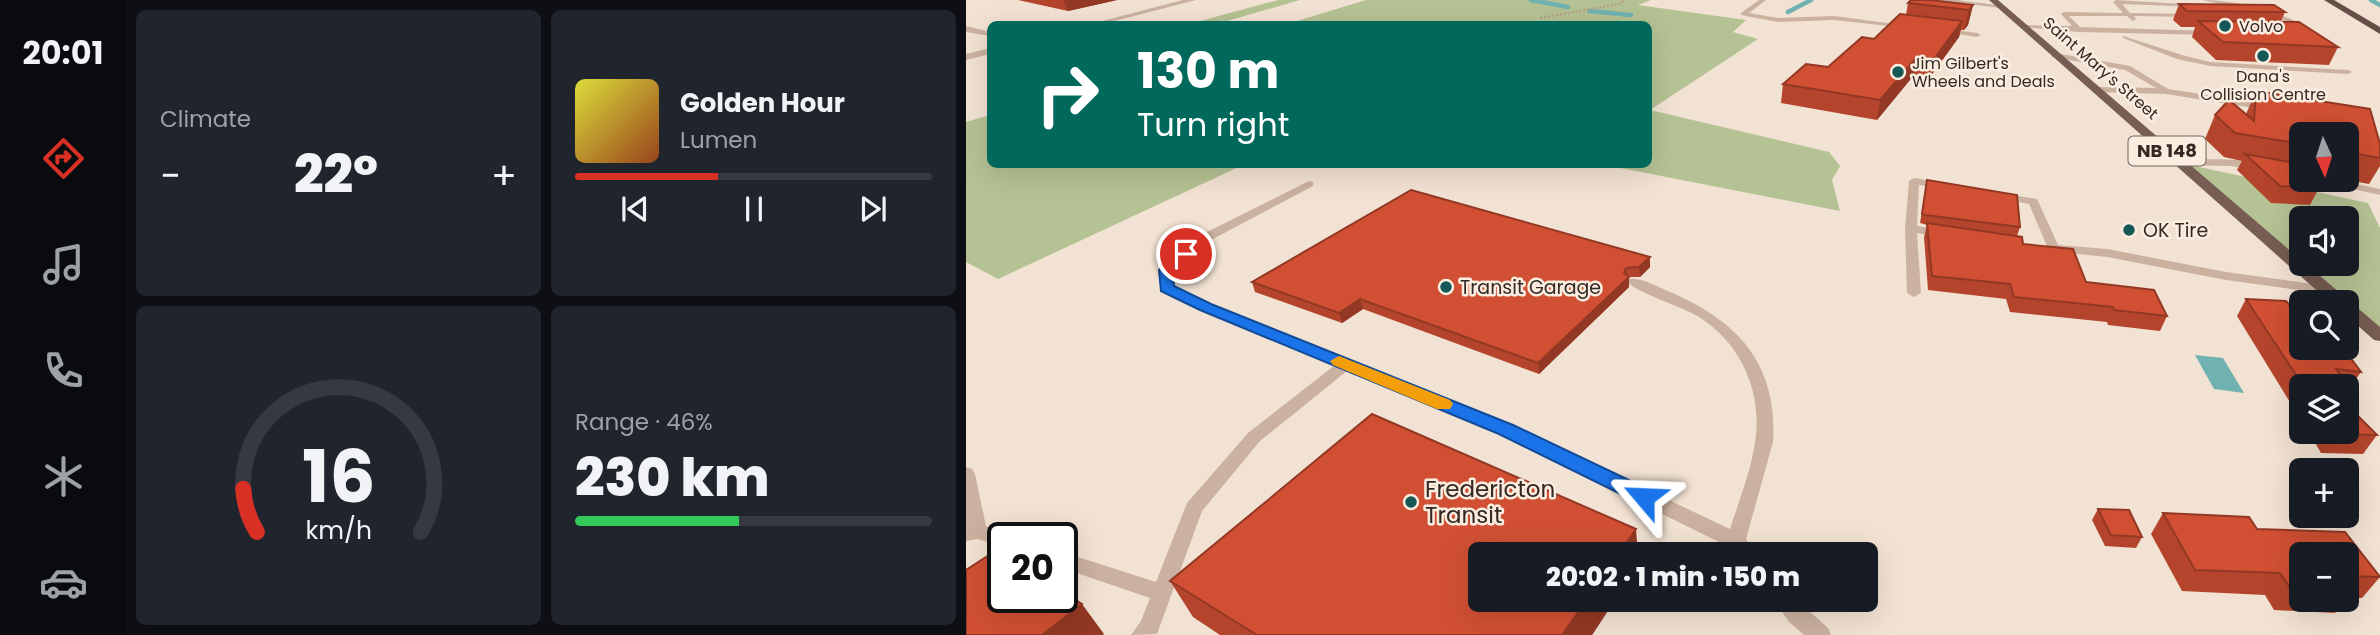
<!DOCTYPE html>
<meta charset="utf-8">
<style>
body{margin:0;font-family:Poppins,sans-serif;background:#20242c;color:#f1f3f6;height:100vh;display:flex;flex-direction:column;font-size:26px;white-space:nowrap}
*{box-sizing:border-box;margin:0}
p{font-size:23px;color:#9ea1a6}
.icon{flex:none;width:38px;height:38px;fill:none;stroke:currentColor;stroke-width:2;stroke-linecap:round;stroke-linejoin:round}
.map{position:relative;flex:1;overflow:hidden}
.side{display:flex;flex-direction:column;gap:10px;padding:10px;background:#0d0f14;width:840px}
.side>*{flex:none}
.banner{position:absolute;left:21px;top:21px;width:665px;height:147px;border-radius:10px;box-shadow:0 7px 28px #0002;background:#00695c;color:#fff;overflow:hidden}
.needle{width:46px;rotate:177deg}
.controls{position:absolute;left:1323px;top:122px;display:grid;gap:14px}
.controls a{display:grid;place-items:center;width:70px;height:70px;border-radius:10px;background:#171b24;box-shadow:0 7px 28px #0002;font-size:35px}
.speed{position:absolute;left:21px;top:522px;display:flex;gap:14px;font-size:35px;font-weight:700;text-align:center}
.speed>*{display:grid;place-content:center;width:91px;height:91px;border-radius:50%;background:#171b24;box-shadow:0 7px 28px #0002;line-height:1}
.speed .limit{border:4px solid #111;border-radius:10px;background:#fff;color:#111}
.pin{position:absolute;display:grid;place-items:center;width:60px;height:60px;color:#fff;margin:-30px;border:4px solid #fff;border-radius:50%;box-shadow:0 2px 7px #0007}
.me{position:absolute;width:77px;margin:-38px;rotate:296deg;stroke-linejoin:round;filter:drop-shadow(0 0 5px #0008)}
.turn{display:flex;align-items:center;gap:24px;height:147px;padding:0 35px;font-size:32px}
.turn .icon{width:91px;height:91px;stroke-width:2.5}
.turn b{display:block;font-size:49px;line-height:60px}
.big{font-size:52px;font-weight:800;line-height:1.1}
.side .tile{flex:1;display:flex;flex-direction:column;justify-content:center;gap:10px;min-width:0;padding:0 24px;border-radius:10px;background:#20242c}
.side .dial{align-items:center;gap:0}
.dial svg{height:182px;overflow:visible;fill:none;stroke:#363941;stroke-width:7;stroke-linecap:round;text-anchor:middle}
.dial text{fill:#f1f3f6;stroke:none}
.song{display:flex;align-items:center;gap:21px}
.cover{width:84px;height:84px;border-radius:10px;background:linear-gradient(135deg,hsl(60 70% 55%),hsl(20 70% 35%))}
.played{height:7px;border-radius:4px;background:linear-gradient(90deg,#d93025 40%,#363941 40%)}
.keys{display:flex;justify-content:space-around;direction:ltr}
.heat{display:flex;justify-content:space-between;align-items:center;font-size:38px;direction:ltr}
.charge{height:10px;border-radius:5px;background:linear-gradient(90deg,#34c759 46%,#363941 0)}
.side .tiles{flex:1;display:grid;gap:10px;grid-template-columns:repeat(2,1fr)}
.trip{position:absolute;left:502px;top:542px;width:410px;height:70px;border-radius:10px;background:#171b24;box-shadow:0 7px 28px #0002;font-weight:800;line-height:70px;text-align:center}
main{display:flex;flex:1;min-height:0}
.menu{display:flex;flex-direction:column;width:126px;justify-content:space-around;align-items:center;background:#090b0e;color:#9ea1a6}
.menu .icon{width:49px;height:49px}
.menu .current{color:#d93025}
.menu b{font-size:32px;color:#f1f3f6}
.map>svg:first-child{display:block}
.green{fill:#b5c293;fill-rule:evenodd}
.water{fill:#70b2b1}
.lines{fill:none;stroke-linecap:round;stroke-linejoin:round}
.stream{stroke:#70b2b1;stroke-width:4.5}
.path{stroke:#b79a89;stroke-width:2;stroke-dasharray:2 2;stroke-linecap:butt}
.service{fill:#cbb19f;fill-rule:evenodd}
.minor{fill:#cbb19f;fill-rule:evenodd}
.primary{fill:#775d53;fill-rule:evenodd}
.trunk{fill:#664f46;fill-rule:evenodd}
.wall{fill:#b4452c}
.shaded-wall{fill:#923824}
.building{fill:#d15033;stroke:#923824;stroke-width:2}
.route{fill:#1a73e8;stroke:#114b97;stroke-width:2}
.slow{fill:#f59e0b}
.poi-dot{fill:#165758;stroke:#faede0;stroke-width:2.5}
.labels{text-anchor:middle;stroke-width:5;stroke-linejoin:round;paint-order:stroke}
.far-poi-label{font-size:16px;fill:#342823;stroke:#faede0;text-anchor:start}
.far-street-label{font-size:16px;fill:#342823;stroke:#faede0}
.shield{fill:#faede0;stroke:#6f635c;stroke-width:2}
.shield-label{font-size:18px;font-weight:bold;fill:#342823}
.poi-label{font-size:19px;fill:#342823;stroke:#faede0;text-anchor:start}
.near-poi-label{font-size:23px;fill:#342823;stroke:#faede0;text-anchor:start}
</style>
<main>
<nav class="menu">
<b>20:01</b>
<svg class="icon current" aria-label="directions" viewBox="0 0 24 24"><path d="M12 3l9 9-9 9-9-9zM9 14v-3h6M13 9l2 2-2 2"/></svg>
<svg class="icon" aria-label="music" viewBox="0 0 24 24"><path d="M9 18V5l10-2v13"/><circle cx="6" cy="18" r="3"/><circle cx="16" cy="16" r="3"/></svg>
<svg class="icon" aria-label="phone" viewBox="0 0 24 24"><path d="M5 4h4l2 5-3 2q2 4 5 5l2-3 5 2v4C11 20 4 13 5 4z"/></svg>
<svg class="icon" aria-label="climate" viewBox="0 0 24 24"><path d="M12 3v18M4 7l16 10M4 17L20 7"/></svg>
<svg class="icon" aria-label="car" viewBox="0 0 24 24"><path d="M5 17H2v-5l4-1 3-4h7l3 4 3 1v5h-3M9 17h6M6 11h13"/><circle cx="7" cy="17" r="2"/><circle cx="17" cy="17" r="2"/></svg>
</nav>
<section class="side">
<div class="tiles">
<div class="tile"><p>Climate</p>
<div class="heat"><a>−</a><b class="big">22°</b><a>+</a></div>
</div>
<div class="tile">
<div class="song"><i class="cover"></i><div><b>Golden Hour</b><p>Lumen</p></div></div>
<div class="played"></div>
<div class="keys"><svg class="icon" aria-label="previous" viewBox="0 0 24 24"><path d="M18 5L8 12l10 7zM5 5v14"/></svg><svg class="icon" aria-label="pause" viewBox="0 0 24 24"><path d="M8 5v14M16 5v14"/></svg><svg class="icon" aria-label="next" viewBox="0 0 24 24"><path d="M6 5l10 7-10 7zM19 5v14"/></svg></div>
</div>
<div class="tile dial"><svg viewBox="0 0 100 80">
<path d="M14 69A42 42 0 1 1 86 69"/>
<path d="M14 69A42 42 0 0 1 8 50" stroke="#d93025"/>
<text x="50" y="56" font-size="32" font-weight="700">16</text>
<text x="50" y="72" font-size="11">km/h</text>
</svg></div>
<div class="tile"><p>Range · 46%</p><b class="big">230 km</b><div class="charge"></div></div>
</div>
</section>
<div class="map">
<svg width="1414" height="635" viewBox="0 0 1414 635">
<rect width="100%" height="100%" fill="#f2e2d3"/>
<!-- green -->
<g class="green">
<path d="M 312,0 L 334,0 L 251,24 L 223,24 Z"/>
<path d="M 400,0 L 685,0 L 672,5 L 780,20 L 767,32 L 792,39 L 684,110 L 863,152 L 874,166 L 866,180 L 874,211 L 639,165 L 682,164 L 682,24 L 321,24 Z"/>
<path d="M 24,115 L 24,164 L 277,165 L 32,279 L 0,262 L 0,122 Z"/>
<path d="M 1214,163 L 1402,203 L 1414,228 L 1414,336 L 1381,307 L 1381,303 ZM 1335,219 L 1381,219 L 1381,264 L 1335,264 Z"/>
</g>
<!-- water -->
<path class="water" d="M 1229,355 L 1257,358 L 1278,393 L 1248,389 Z"/>
<g class="lines">
<!-- stream -->
<g class="stream">
<path d="M 565,0 L 602,7"/>
<path d="M 1405,0 L 1414,5"/>
<path d="M 623,11 L 665,15"/>
<path d="M 822,12 L 845,0"/>
</g>
<!-- path -->
<path class="path" d="M 574,18 L 653,4 L 660,0"/>
<!-- service -->
<g class="service">
<path d="M 793,0 L 800,0 L 783,13 L 812,18 L 868,16 L 944,26 L 941,28 L 868,20 L 812,22 L 775,15 L 775,13 Z"/>
<path d="M 969,0 L 991,0 L 1038,6 L 1035,8 Z"/>
<path d="M 1150,0 L 1235,5 L 1232,7 L 1156,4 L 1164,13 L 1230,14 L 1228,17 L 1168,16 L 1170,19 L 1167,21 L 1161,16 L 1103,16 L 1114,27 L 1245,31 L 1248,33 L 1245,35 L 1113,32 L 1055,27 L 1058,25 L 1106,26 L 1095,14 L 1098,12 L 1157,13 L 1147,2 Z"/>
<path d="M 1237,0 C 1268,0 1317,11 1342,29 L 1337,30 L 1309,17 Z"/>
<path d="M 975,28 L 1011,33 L 1015,35 L 1011,37 L 973,31 Z"/>
<path d="M 1157,36 L 1216,55 L 1244,62 L 1382,70 L 1386,72 L 1382,74 L 1244,66 L 1211,59 L 1157,38 Z"/>
<path d="M 1089,53 L 1164,66 L 1202,89 L 1300,104 L 1304,107 L 1300,110 L 1200,94 L 1128,92 L 1127,90 L 1131,87 L 1190,88 L 1159,70 L 1086,57 L 1085,55 Z"/>
<path d="M 1214,160 C 1237,160 1279,156 1298,168 L 1293,171 L 1265,166 L 1210,165 L 1210,161 Z"/>
<path d="M 948,178 L 979,183 L 984,186 L 979,189 L 953,185 L 951,226 L 979,230 L 985,234 L 979,238 L 951,233 L 955,293 L 948,297 L 941,293 L 939,229 L 943,181 Z"/>
<path d="M 1348,180 L 1371,180 L 1414,189 L 1414,195 Z"/>
<path d="M 343,181 L 347,182 L 347,186 L 245,240 L 206,271 L 207,286 L 245,304 L 546,426 L 764,529 C 773,501 785,471 789,442 C 797,393 775,343 733,317 C 715,306 674,294 661,282 L 663,279 C 676,277 692,287 704,292 C 772,321 812,364 807,442 L 780,539 L 791,555 L 769,555 L 763,547 L 534,434 L 381,371 L 294,441 L 236,511 L 191,634 L 165,635 L 175,621 L 184,598 L 96,568 L 96,552 L 190,582 L 221,503 L 282,433 L 369,365 L 235,310 L 195,291 L 194,270 L 237,234 Z"/>
<path d="M 1033,193 L 1071,199 L 1092,245 L 1141,249 L 1260,272 L 1361,286 L 1368,290 L 1361,294 L 1260,280 L 1141,257 L 1083,251 L 1063,204 L 1029,198 L 1028,196 Z"/>
<path d="M 0,467 L 6,469 L 9,474 L 20,526 L 44,533 L 46,537 L 37,537 L 37,547 L 12,539 L 0,541 Z"/>
<path d="M 808,600 L 831,600 L 862,628 L 865,635 L 838,635 L 823,622 Z"/>
</g>
<!-- minor -->
<g class="minor">
<path d="M 217,0 L 230,0 L 137,24 L 125,24 Z"/>
<path d="M 0,26 L 24,32 L 24,36 L 0,32 Z"/>
<path d="M 24,48 L 24,54 L 0,60 L 0,54 Z"/>
</g>
<!-- primary -->
<path class="primary" d="M 1023,0 L 1032,0 L 1335,260 L 1335,264 L 1340,264 L 1414,327 L 1414,341 L 1408,340 L 1381,316 L 1381,303 L 1365,303 Z"/>
<!-- trunk -->
<path class="trunk" d="M 1358,0 L 1368,0 L 1414,27 L 1414,34 Z"/>
</g>
<!-- wall -->
<g class="wall">
<path d="M 52,0 L 151,0 L 102,11 Z"/>
<path d="M 942,3 L 1007,5 L 1002,25 L 998,30 L 995,30 L 993,37 L 964,77 L 948,75 L 911,120 L 815,103 L 817,84 L 862,67 L 908,39 L 940,15 Z"/>
<path d="M 1213,4 L 1319,12 L 1315,21 L 1372,47 L 1363,65 L 1250,60 L 1226,37 L 1229,27 L 1215,27 L 1207,20 Z"/>
<path d="M 1290,91 L 1414,144 L 1414,166 L 1403,184 L 1381,180 L 1381,135 L 1335,135 L 1335,172 L 1333,171 L 1353,188 L 1344,205 L 1305,203 L 1271,170 L 1276,161 L 1258,157 L 1239,139 L 1249,115 L 1280,114 Z"/>
<path d="M 961,180 L 1054,227 L 1051,236 L 1057,244 L 1120,282 L 1201,316 L 1194,331 L 1142,325 L 1141,322 L 1044,312 L 1040,299 L 962,290 L 958,237 L 961,225 L 954,223 Z"/>
<path d="M 684,257 L 684,267 L 674,277 L 663,277 L 663,287 L 573,374 L 397,309 L 376,323 L 289,292 L 286,282 Z"/>
<path d="M 1280,299 L 1335,348 L 1395,372 L 1382,390 L 1381,390 L 1381,387 L 1335,387 L 1335,420 L 1271,316 Z"/>
<path d="M 1343,432 L 1381,432 L 1411,435 L 1397,454 L 1355,453 Z"/>
<path d="M 1132,509 L 1176,537 L 1170,548 L 1139,546 L 1126,520 Z"/>
<path d="M 1197,513 L 1283,517 L 1291,529 L 1379,532 L 1414,577 L 1396,598 L 1382,598 L 1381,599 L 1381,555 L 1335,555 L 1335,600 L 1380,600 L 1369,613 L 1308,610 L 1299,595 L 1216,591 L 1185,534 Z"/>
<path d="M 204,581 L 514,600 L 649,600 L 626,635 L 254,635 L 227,617 Z"/>
</g>
<!-- shaded-wall -->
<g class="shaded-wall">
<path d="M 97,0 L 151,0 L 102,11 Z"/>
<path d="M 1007,5 L 1002,25 L 998,30 L 1003,10 Z"/>
<path d="M 996,21 L 993,37 L 964,77 L 968,59 Z"/>
<path d="M 952,56 L 948,75 L 911,120 L 914,100 Z"/>
<path d="M 684,257 L 684,267 L 674,277 L 673,267 Z"/>
<path d="M 660,268 L 661,278 L 663,277 L 663,287 L 573,374 L 572,363 L 658,273 Z"/>
<path d="M 394,299 L 397,309 L 376,323 L 373,313 Z"/>
<path d="M 670,529 L 672,555 L 652,555 Z"/>
<path d="M 621,600 L 649,600 L 626,635 L 596,635 Z"/>
<path d="M 116,604 L 138,634 L 137,635 L 76,635 Z"/>
</g>
<!-- building -->
<g class="building">
<path d="M 945,0 L 964,0 L 1007,5 L 1003,10 L 942,3 Z"/>
<path d="M 1213,4 L 1308,5 L 1319,12 L 1221,11 Z"/>
<path d="M 934,14 L 996,21 L 968,59 L 952,56 L 914,100 L 817,84 L 840,64 L 862,67 L 896,37 L 908,39 Z"/>
<path d="M 1232,21 L 1333,22 L 1372,47 L 1257,42 Z"/>
<path d="M 1290,91 L 1404,109 L 1414,144 L 1414,158 L 1381,152 L 1381,135 L 1335,135 L 1335,144 L 1269,133 L 1249,115 L 1263,100 L 1288,121 Z"/>
<path d="M 1279,154 L 1323,162 L 1335,173 L 1335,180 L 1344,180 L 1353,188 L 1314,186 Z"/>
<path d="M 961,180 L 1051,195 L 1054,227 L 959,215 L 956,214 Z"/>
<path d="M 445,190 L 684,257 L 673,267 L 660,268 L 658,273 L 663,277 L 572,363 L 394,299 L 373,313 L 286,282 Z"/>
<path d="M 961,223 L 1056,237 L 1057,244 L 1107,249 L 1120,282 L 1188,290 L 1201,316 L 1148,310 L 1147,307 L 1048,297 L 1044,284 L 966,276 Z"/>
<path d="M 1280,299 L 1320,301 L 1335,318 L 1335,348 L 1377,348 L 1395,372 L 1370,369 L 1382,386 L 1358,383 L 1362,387 L 1338,387 Z"/>
<path d="M 1381,405 L 1411,435 L 1368,434 L 1367,432 L 1381,432 Z"/>
<path d="M 406,414 L 670,529 L 652,555 L 514,555 L 514,600 L 621,600 L 596,635 L 291,635 L 204,581 Z"/>
<path d="M 1132,509 L 1163,510 L 1176,537 L 1145,535 Z"/>
<path d="M 1197,513 L 1283,517 L 1291,529 L 1379,532 L 1414,577 L 1381,576 L 1381,555 L 1335,555 L 1335,589 L 1325,589 L 1314,573 L 1229,570 Z"/>
<path d="M 34,548 L 37,549 L 37,597 L 96,597 L 96,591 L 116,604 L 76,635 L 0,635 L 0,570 Z"/>
<path d="M 1381,583 L 1387,592 L 1381,591 Z"/>
</g>
<!-- route -->
<path class="route" d="M 220,250 L 227,254 L 207,272 L 208,286 L 245,304 L 547,425 L 686,491 L 689,497 L 686,502 L 678,505 L 671,502 L 533,434 L 234,310 L 195,291 L 193,270 Z"/>
<!-- slow -->
<path class="slow" d="M 373,356 L 484,400 L 487,404 L 484,409 L 471,409 L 367,365 L 364,361 Z"/>
<!-- markers -->
<g class="poi-dot">
<circle cx="1259" cy="26" r="7"/>
<circle cx="1297" cy="56" r="7"/>
<circle cx="932" cy="72" r="7"/>
<circle cx="1163" cy="230" r="7"/>
<circle cx="480" cy="287" r="7"/>
<circle cx="445" cy="502" r="7"/>
</g>
<g class="labels">
<!-- far-poi labels -->
<g class="far-poi-label">
<text x="1273" y="32">Volvo</text>
<text x="946" y="69">Jim Gilbert's<tspan x="946" dy="18">Wheels and Deals</tspan></text>
<text x="1297" y="82" text-anchor="middle">Dana's<tspan x="1297" dy="18">Collision Centre</tspan></text>
</g>
<!-- far-street labels -->
<g class="far-street-label">
<text transform="translate(1135 68) rotate(41)" y="6">Saint Mary's Street</text>
</g>
<!-- shield labels -->
<rect class="shield" x="1162.5" y="136.5" width="77" height="29" rx="5"/>
<g class="shield-label">
<text x="1201" y="157">NB 148</text>
</g>
<!-- poi labels -->
<g class="poi-label">
<text x="1177" y="237">OK Tire</text>
<text x="494" y="294">Transit Garage</text>
</g>
<!-- near-poi labels -->
<g class="near-poi-label">
<text x="459" y="497">Fredericton<tspan x="459" dy="26">Transit</tspan></text>
</g>
</g>
</svg>
<div class="controls">
<a><svg class="needle" viewBox="-14 -14 28 28"><path d="M0-13l5 13h-10z" fill="#e53935"/><path d="M0 13l5-13h-10z" fill="#9ea1a6"/></svg></a>
<a><svg class="icon" aria-label="sound" viewBox="0 0 24 24"><path d="M4 9h4l5-4v14l-5-4H4zM17 9q2 3 0 6"/></svg></a>
<a><svg class="icon" aria-label="search" viewBox="0 0 24 24"><circle cx="10" cy="10" r="6"/><path d="M15 15l6 6"/></svg></a>
<a><svg class="icon" aria-label="layers" viewBox="0 0 24 24"><path d="M12 4l9 5-9 5-9-5zM3 14l9 5 9-5"/></svg></a>
<a>+</a>
<a>−</a>
</div>
<div class="speed"><div class="limit">20</div></div>
<div class="pin" style="left:220px;top:254px;background:#d93025"><svg class="icon" aria-label="arrive" viewBox="0 0 24 24"><path d="M6 21V4h12l-3 4 3 4H6"/></svg></div>
<svg class="me" style="left:678px;top:497px" viewBox="-20 -20 40 40"><path d="M0-17L14 15 0 8-14 15z" fill="#1a73e8" stroke="#fff" stroke-width="4"/></svg>
<div class="trip">20:02 · 1 min · 150 m</div>
<div class="banner">
<div class="turn"><svg class="icon" aria-label="right" viewBox="0 0 24 24"><path d="M7 20v-9h11M14 6l5 5-5 5"/></svg><div><b>130 m</b>Turn right</div></div>
</div>
</div>
</main>
